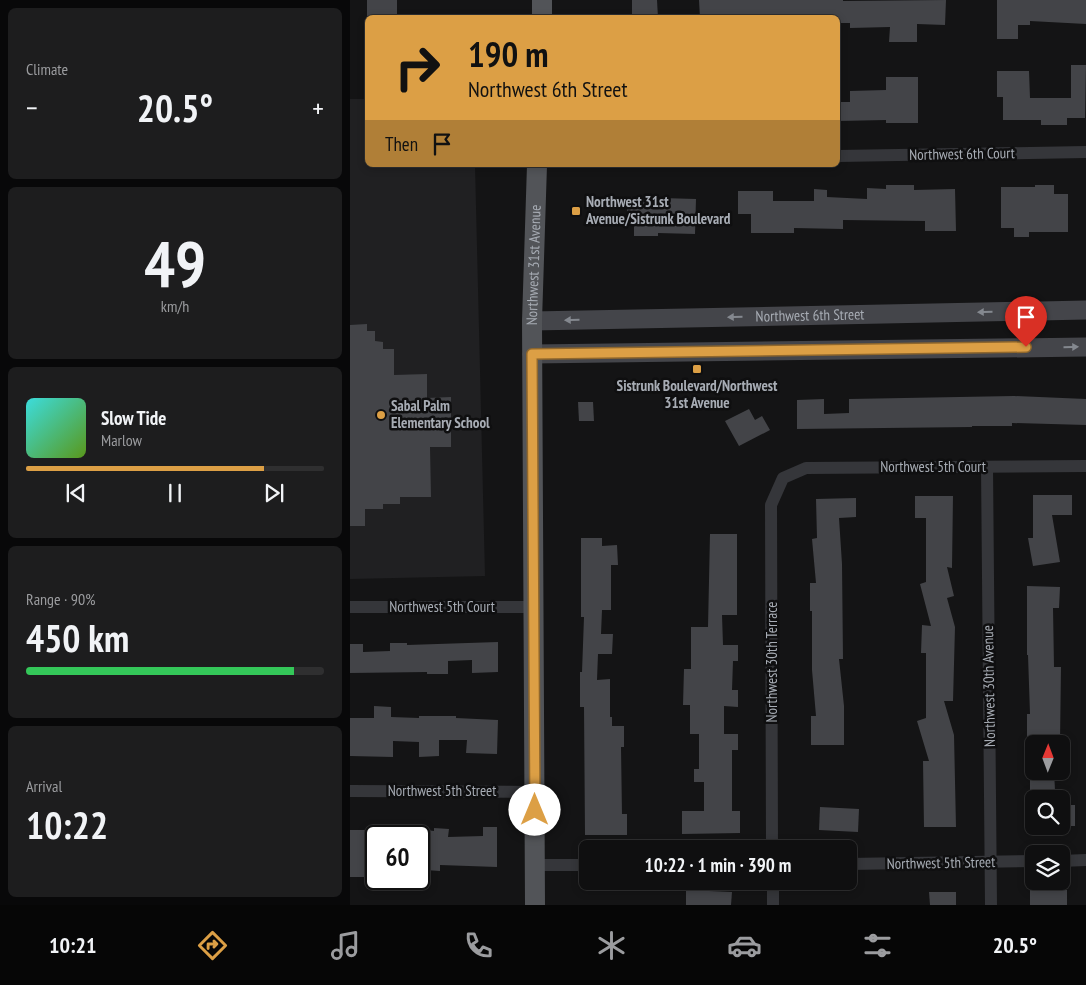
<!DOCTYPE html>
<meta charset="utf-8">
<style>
body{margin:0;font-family:"PT Sans Narrow",sans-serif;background:#1d1d1e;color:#f1f3f6;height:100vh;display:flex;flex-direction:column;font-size:19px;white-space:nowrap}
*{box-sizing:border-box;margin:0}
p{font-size:16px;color:#9b9c9f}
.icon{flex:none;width:28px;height:28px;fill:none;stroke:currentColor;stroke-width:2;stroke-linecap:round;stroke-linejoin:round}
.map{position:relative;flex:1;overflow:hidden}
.panel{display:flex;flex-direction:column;gap:8px;padding:8px;background:#080809;width:350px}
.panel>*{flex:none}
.hud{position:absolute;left:15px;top:15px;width:475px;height:152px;border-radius:8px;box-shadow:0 2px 8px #0003,0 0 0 1px #2f2f30;background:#dc9f45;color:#111;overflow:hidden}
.needle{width:32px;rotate:1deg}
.controls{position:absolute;left:675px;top:735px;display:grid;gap:10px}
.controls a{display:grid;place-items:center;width:45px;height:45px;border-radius:8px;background:#0f0f10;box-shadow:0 2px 8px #0003,0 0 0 1px #2f2f30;font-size:25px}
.speed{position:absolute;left:15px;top:825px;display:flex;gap:10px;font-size:25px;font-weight:700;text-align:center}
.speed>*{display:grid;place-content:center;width:65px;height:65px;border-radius:50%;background:#0f0f10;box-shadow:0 2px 8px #0003,0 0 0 1px #2f2f30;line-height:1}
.speed .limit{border:2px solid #111;border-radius:8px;background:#fff;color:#111}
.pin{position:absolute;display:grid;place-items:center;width:42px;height:42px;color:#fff;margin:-51px -21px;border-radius:50% 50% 50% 0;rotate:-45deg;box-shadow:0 0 5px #0007}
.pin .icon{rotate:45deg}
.me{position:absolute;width:55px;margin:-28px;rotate:0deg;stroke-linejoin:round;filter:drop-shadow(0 0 4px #0008)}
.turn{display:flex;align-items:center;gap:18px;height:105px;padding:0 20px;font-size:22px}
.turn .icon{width:65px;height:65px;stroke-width:2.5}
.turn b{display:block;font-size:35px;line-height:42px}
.then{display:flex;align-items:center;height:48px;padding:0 20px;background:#0003;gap:10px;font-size:19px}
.big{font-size:38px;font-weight:700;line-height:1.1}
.panel .card{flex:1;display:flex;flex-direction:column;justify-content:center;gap:8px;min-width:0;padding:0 18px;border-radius:8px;background:#1d1d1e}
.panel .dial{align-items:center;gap:0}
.dial b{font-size:65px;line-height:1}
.song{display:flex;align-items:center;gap:15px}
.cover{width:60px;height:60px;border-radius:8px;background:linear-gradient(135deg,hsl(180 70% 55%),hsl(90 70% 35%))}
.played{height:5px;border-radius:2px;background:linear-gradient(90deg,#dc9f45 80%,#2f2f30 80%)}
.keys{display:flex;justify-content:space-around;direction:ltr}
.heat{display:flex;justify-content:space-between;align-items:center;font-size:28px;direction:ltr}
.charge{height:8px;border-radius:4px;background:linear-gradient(90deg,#34c759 90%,#2f2f30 0)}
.trip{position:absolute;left:229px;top:840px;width:278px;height:50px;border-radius:8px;background:#0f0f10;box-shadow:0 2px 8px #0003,0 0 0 1px #2f2f30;font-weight:700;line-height:50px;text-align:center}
.tab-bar{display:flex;height:80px;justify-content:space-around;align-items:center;background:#060606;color:#9b9c9f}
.tab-bar .icon{width:35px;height:35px}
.tab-bar .on{color:#dc9f45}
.tab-bar b{font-size:22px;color:#f1f3f6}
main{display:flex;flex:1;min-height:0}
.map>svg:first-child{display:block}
.built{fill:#202022}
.building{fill:#434448}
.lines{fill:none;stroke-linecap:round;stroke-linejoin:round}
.street{stroke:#35363a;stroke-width:12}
.secondary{stroke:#44454a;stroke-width:19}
.primary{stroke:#525458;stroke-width:20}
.oneway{fill:#84888f}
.route-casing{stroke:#8f672d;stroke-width:12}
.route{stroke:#dc9f45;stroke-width:9}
.poi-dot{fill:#dc9f45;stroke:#0f0f10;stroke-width:2}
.labels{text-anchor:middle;stroke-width:5;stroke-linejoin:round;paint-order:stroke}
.street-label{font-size:15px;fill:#a7acb4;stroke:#0f0f10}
.poi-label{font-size:15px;font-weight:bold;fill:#a7acb4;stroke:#0f0f10;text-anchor:start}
</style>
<main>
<section class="panel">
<div class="card"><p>Climate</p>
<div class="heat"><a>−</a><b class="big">20.5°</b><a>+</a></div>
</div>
<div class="card dial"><b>49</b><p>km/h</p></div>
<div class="card">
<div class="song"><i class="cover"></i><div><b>Slow Tide</b><p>Marlow</p></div></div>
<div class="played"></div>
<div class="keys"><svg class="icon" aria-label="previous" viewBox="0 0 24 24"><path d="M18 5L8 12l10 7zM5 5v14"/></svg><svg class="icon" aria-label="pause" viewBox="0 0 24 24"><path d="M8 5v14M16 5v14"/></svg><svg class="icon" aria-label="next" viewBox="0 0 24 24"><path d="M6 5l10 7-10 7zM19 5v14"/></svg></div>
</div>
<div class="card"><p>Range · 90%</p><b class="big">450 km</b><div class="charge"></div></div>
<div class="card"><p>Arrival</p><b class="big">10:22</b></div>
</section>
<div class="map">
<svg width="736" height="905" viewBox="0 0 736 905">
<rect width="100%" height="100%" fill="#141415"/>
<!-- built -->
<path class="built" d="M 0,99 L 17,99 L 18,165 L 125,165 L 135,576 L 0,579 Z"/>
<!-- building -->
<g class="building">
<rect x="17" y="0" width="30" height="18"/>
<path d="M 282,0 L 307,0 L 308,18 L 282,18 Z"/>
<path d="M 349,0 L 493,0 L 493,1 L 596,0 L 595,25 L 567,24 L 567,42 L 539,42 L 540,27 L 500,28 L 500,23 L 488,23 L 488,18 L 350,18 Z"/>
<path d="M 647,0 L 736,0 L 736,24 L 680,21 L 680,25 L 668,25 L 668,39 L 647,39 Z"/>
<path d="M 721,65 L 736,65 L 735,118 L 717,118 L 717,125 L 691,125 L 691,120 L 653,120 L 653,97 L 647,97 L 647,71 L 679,71 L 680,98 L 721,98 Z"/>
<path d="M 536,77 L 568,77 L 568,123 L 536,123 L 536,120 L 488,121 L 488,102 L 500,102 L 500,91 L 536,90 Z"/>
<path d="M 536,185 L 564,185 L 564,190 L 605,189 L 606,231 L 575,231 L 575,221 L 493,220 L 493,229 L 444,228 L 444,233 L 401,233 L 401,214 L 388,214 L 388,191 L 423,191 L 423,201 L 464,201 L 464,189 L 477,190 L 477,197 L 517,199 L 517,188 L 536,189 Z"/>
<path d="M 685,185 L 704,185 L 704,194 L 718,194 L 718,232 L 679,232 L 679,237 L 664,237 L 664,228 L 651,228 L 651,187 L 685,187 Z"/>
<path d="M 277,197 L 346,199 L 345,234 L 308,233 L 308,236 L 284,236 L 284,218 L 277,218 Z"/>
<path d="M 17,324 L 17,331 L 25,331 L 25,341 L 33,342 L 33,349 L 44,349 L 44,375 L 77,374 L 77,398 L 101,397 L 101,447 L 80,447 L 81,497 L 50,497 L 50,504 L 33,504 L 33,509 L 15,509 L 15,526 L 0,526 L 0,325 Z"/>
<path d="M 664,396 L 736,399 L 736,425 L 662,423 L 662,426 L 622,426 L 622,427 L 447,429 L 447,400 L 474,399 L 474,414 L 499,413 L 499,399 Z"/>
<path d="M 228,402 L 243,402 L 244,421 L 229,421 Z"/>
<path d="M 399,409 L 405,420 L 412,416 L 420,430 L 389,446 L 375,421 Z"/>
<path d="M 683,495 L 722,495 L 722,515 L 702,515 L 710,562 L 683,566 L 678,538 L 683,538 Z"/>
<path d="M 565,496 L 603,496 L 602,568 L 597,567 L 604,596 L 597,598 L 605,627 L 603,701 L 594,701 L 604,735 L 606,827 L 574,827 L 573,761 L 579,761 L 567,721 L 576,718 L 576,653 L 571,653 L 572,625 L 581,626 L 570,584 L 576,582 L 576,518 L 565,518 Z"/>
<path d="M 506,498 L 506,517 L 489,518 L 492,564 L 493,659 L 489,659 L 494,706 L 494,745 L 461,745 L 461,716 L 466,716 L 462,670 L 462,611 L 460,611 L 460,583 L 466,583 L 462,539 L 467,538 L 466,499 Z"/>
<path d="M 360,534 L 387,534 L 387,615 L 372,615 L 373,645 L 388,645 L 388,661 L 383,661 L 382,690 L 388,690 L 388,707 L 374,706 L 374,734 L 388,734 L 388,750 L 382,750 L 382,811 L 390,811 L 390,833 L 332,834 L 332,811 L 354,811 L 354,782 L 344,782 L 344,769 L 349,769 L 349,734 L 340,734 L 340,705 L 333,705 L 334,669 L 341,669 L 341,627 L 358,627 Z"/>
<path d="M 231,538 L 252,538 L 252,546 L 267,545 L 268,565 L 261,565 L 261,610 L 252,610 L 251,634 L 263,634 L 262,654 L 248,654 L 247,680 L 260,679 L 260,717 L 262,717 L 262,726 L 274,726 L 274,747 L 271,747 L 272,814 L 277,814 L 277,835 L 235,835 L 234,707 L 230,707 L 230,672 L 232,672 L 234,617 L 231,617 Z"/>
<path d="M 677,586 L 710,587 L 709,608 L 703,608 L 704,667 L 711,667 L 710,742 L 677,742 L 677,714 L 680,714 L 678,655 L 677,655 Z"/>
<path d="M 148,642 L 148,672 L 122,673 L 122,660 L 98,661 L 98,674 L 77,674 L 77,672 L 0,673 L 0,644 L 13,644 L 13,652 L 40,651 L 40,643 L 57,643 L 57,645 Z"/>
<path d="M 24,706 L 41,707 L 41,717 L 69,718 L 69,716 L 106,716 L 106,718 L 148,720 L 147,754 L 116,753 L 117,740 L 89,740 L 89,756 L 69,757 L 69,742 L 43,741 L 43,757 L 0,756 L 0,718 L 24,718 Z"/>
<path d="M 680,771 L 704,771 L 705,790 L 680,790 Z"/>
<rect x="711" y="805" width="14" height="21"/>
<path d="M 470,807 L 509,809 L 508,832 L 469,830 Z"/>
<path d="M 133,827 L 147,827 L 147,867 L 90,865 L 90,871 L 75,870 L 76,830 L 84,831 L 84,828 L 99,829 L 98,837 L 133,836 Z"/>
<path d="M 0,830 L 16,830 L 15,877 L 0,877 Z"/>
<path d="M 336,890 L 382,892 L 381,905 L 336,905 Z"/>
<rect x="680" y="890" width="37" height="15"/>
<path d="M 579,892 L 606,892 L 606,905 L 580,905 Z"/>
</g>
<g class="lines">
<!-- street -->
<g class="street">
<path d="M 488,156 L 736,152"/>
<path d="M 637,467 L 641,905"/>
<path d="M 0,607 L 184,607"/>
<path d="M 0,791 L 185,792"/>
<path d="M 422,849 L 421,505 L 433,478 L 456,468 L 736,466"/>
<path d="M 711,861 L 736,860"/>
<path d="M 498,864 L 684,861"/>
<path d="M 185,865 L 238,865"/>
<path d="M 423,881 L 423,905"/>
</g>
<!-- secondary -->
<g class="secondary">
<path id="s1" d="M 182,321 L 736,310"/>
<path d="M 182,354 L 736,347"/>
</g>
<!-- primary -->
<g class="primary">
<path d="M 192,18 L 192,0"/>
<path id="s2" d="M 185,905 L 182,321 L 187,165"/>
</g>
</g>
<!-- one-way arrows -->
<defs><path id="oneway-solid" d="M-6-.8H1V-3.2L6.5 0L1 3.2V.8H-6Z" transform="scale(1.25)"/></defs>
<g class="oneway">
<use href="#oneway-solid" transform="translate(635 312) rotate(179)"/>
<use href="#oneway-solid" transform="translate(385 317) rotate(179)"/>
<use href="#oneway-solid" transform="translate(222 320) rotate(179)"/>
<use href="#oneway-solid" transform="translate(721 347) rotate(-1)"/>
</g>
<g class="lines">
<defs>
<path id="route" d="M 185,810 L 182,354 L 676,347"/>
</defs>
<!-- route casing -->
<use href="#route" class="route-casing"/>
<!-- route -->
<use href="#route" class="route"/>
</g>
<!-- markers -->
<g class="poi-dot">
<rect x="221" y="206" width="10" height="10" rx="2.5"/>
<rect x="342" y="364" width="10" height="10" rx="2.5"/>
<circle cx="31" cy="415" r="5"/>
</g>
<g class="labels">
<!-- street labels -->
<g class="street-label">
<text transform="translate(612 154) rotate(-1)" y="5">Northwest 6th Court</text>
<text dy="5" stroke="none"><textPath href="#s2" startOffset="640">Northwest 31st Avenue</textPath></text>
<text dy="5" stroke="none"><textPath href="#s1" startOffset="278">Northwest 6th Street</textPath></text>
<text x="583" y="472">Northwest 5th Court</text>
<text x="92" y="612">Northwest 5th Court</text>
<text transform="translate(422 662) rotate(-90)" y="5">Northwest 30th Terrace</text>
<text transform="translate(639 686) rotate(-91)" y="5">Northwest 30th Avenue</text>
<text x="92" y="796">Northwest 5th Street</text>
<text transform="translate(591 863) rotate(-1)" y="5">Northwest 5th Street</text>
</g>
<!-- poi labels -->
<g class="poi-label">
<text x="236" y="207">Northwest 31st<tspan x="236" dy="17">Avenue/Sistrunk Boulevard</tspan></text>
<text x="347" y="391" text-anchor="middle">Sistrunk Boulevard/Northwest<tspan x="347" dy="17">31st Avenue</tspan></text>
<text x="41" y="411">Sabal Palm<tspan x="41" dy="17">Elementary School</tspan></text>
</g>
</g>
</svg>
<div class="controls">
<a><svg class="needle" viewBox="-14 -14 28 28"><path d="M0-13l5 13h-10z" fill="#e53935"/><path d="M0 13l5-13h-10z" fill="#9b9c9f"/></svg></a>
<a><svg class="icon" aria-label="search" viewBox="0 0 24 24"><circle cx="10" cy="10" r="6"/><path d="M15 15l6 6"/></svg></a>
<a><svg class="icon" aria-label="layers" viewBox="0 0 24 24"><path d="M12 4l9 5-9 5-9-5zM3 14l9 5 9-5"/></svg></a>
</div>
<div class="speed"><div class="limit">60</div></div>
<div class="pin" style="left:676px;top:347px;background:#d93025"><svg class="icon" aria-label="arrive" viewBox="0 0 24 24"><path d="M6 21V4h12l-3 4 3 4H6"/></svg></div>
<svg class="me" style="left:185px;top:810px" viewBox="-20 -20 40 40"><circle r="19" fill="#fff"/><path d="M0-13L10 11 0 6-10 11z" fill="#dc9f45"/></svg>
<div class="trip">10:22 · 1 min · 390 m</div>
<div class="hud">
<div class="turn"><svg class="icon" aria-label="right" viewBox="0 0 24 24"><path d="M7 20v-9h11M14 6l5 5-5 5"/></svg><div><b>190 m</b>Northwest 6th Street</div></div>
<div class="then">Then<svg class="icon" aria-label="arrive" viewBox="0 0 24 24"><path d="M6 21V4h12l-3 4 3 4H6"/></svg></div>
</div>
</div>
</main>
<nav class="tab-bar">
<b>10:21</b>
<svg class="icon on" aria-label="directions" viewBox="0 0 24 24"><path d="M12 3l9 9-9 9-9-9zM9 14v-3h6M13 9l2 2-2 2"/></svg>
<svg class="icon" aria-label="music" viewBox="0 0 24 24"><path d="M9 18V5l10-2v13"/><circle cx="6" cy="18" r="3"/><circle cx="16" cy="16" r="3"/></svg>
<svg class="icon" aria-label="phone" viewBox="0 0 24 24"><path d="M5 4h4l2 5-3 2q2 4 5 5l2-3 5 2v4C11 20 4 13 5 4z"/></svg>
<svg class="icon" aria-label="climate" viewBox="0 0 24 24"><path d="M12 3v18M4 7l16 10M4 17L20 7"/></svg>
<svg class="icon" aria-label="car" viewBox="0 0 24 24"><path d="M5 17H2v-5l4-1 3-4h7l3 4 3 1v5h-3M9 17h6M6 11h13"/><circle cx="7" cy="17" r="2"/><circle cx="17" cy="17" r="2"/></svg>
<svg class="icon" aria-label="filters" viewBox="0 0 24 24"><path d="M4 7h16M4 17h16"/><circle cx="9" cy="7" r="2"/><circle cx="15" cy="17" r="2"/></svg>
<b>20.5°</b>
</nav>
